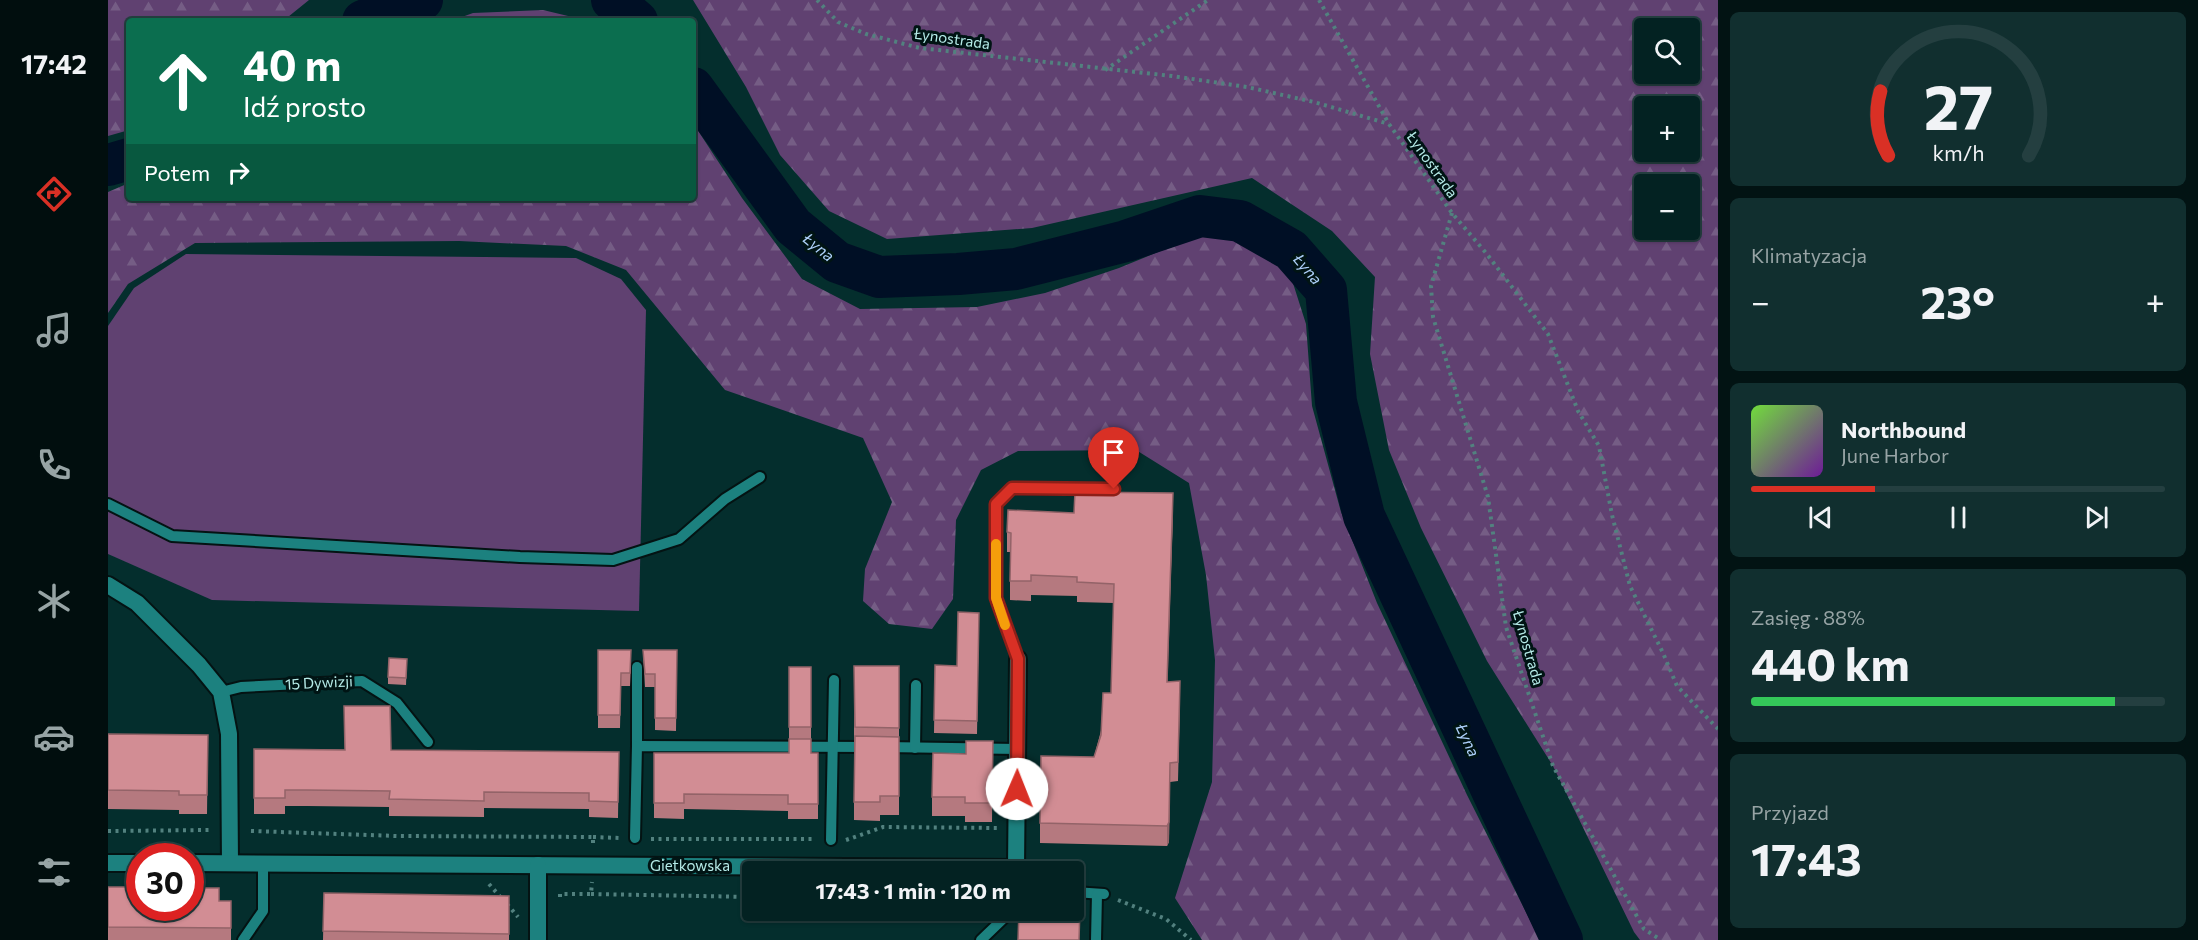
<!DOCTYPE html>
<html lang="pl">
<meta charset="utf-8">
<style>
body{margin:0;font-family:Commissioner,sans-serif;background:#112f2f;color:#f1f3f6;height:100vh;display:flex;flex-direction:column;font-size:22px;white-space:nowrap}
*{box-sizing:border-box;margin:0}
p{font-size:20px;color:#97a4a5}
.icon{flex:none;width:33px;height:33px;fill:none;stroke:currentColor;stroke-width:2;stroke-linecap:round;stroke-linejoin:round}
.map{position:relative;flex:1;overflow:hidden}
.details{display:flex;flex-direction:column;gap:12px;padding:12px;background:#021313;width:480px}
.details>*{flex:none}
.guide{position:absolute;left:18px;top:18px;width:570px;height:183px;border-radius:6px;box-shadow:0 2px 4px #0004,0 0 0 2px #243f40;background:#0b6e4f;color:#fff;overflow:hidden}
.tools{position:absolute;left:1526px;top:18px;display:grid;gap:12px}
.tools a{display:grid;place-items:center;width:66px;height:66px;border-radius:6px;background:#032222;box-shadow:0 2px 4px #0004,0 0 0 2px #243f40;font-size:30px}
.speed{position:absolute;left:18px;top:843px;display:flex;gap:12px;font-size:30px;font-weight:700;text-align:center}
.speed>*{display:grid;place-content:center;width:78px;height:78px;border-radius:50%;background:#032222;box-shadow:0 2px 4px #0004,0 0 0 2px #243f40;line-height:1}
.speed .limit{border:9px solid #d22;background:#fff;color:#111}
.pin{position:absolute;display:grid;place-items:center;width:51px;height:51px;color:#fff;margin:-62px -26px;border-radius:50% 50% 50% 0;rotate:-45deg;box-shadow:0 0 6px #0007}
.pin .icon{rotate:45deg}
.me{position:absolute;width:66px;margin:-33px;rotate:1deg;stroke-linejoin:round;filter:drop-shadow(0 0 4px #0008)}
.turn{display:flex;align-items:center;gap:21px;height:126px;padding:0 18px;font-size:27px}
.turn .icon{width:78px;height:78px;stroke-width:2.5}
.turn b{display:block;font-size:42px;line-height:51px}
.then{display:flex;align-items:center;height:57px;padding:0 18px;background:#0003;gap:12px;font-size:22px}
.big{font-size:45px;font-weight:700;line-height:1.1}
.details .widget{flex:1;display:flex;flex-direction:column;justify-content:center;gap:9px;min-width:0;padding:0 21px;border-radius:9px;background:#112f2f}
.details .dial{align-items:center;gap:0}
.dial svg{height:156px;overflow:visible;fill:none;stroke:#243f40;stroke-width:7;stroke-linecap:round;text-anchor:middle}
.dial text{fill:#f1f3f6;stroke:none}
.song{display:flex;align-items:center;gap:18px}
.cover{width:72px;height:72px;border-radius:9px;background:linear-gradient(135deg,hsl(100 70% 55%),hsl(280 70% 35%))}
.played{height:6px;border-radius:3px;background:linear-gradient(90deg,#d93025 30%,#243f40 30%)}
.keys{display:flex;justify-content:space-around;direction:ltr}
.heat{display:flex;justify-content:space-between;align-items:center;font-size:33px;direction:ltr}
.charge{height:9px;border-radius:4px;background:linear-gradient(90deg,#34c759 88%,#243f40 0)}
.trip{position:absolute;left:634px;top:861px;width:342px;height:60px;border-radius:6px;background:#032222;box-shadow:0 2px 4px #0004,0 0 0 2px #243f40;font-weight:700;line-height:60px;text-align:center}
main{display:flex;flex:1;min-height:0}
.tab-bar{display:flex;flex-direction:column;width:108px;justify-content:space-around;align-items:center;background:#010e0e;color:#97a4a5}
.tab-bar .icon{width:42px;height:42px}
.tab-bar .current{color:#d93025}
.tab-bar b{font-size:27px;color:#f1f3f6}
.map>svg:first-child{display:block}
.forest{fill:url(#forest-firs);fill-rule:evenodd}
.pitch{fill:#604171}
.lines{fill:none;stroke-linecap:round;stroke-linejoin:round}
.river{stroke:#000f25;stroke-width:42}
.service-casing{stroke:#041313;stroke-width:14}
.minor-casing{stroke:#041313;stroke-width:20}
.path{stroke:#52817f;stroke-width:4;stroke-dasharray:3 4.5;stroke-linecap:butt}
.service{stroke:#1c817f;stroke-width:10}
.minor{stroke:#1c817f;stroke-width:16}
.wall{fill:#b5797f}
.shaded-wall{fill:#936368}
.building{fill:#d28d94;stroke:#936368;stroke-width:1.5}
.route-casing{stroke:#8d1f18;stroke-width:15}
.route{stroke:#d93025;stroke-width:10}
.slow{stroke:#f59e0b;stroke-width:10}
.labels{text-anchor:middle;stroke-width:6;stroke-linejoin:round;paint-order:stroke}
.street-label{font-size:15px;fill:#b5ebe8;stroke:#001414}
.water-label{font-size:16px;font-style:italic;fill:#add0f9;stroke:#001414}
</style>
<main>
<nav class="tab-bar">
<b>17:42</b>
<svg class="icon current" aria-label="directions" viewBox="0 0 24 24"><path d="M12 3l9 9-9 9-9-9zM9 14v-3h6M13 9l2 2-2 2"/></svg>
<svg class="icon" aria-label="music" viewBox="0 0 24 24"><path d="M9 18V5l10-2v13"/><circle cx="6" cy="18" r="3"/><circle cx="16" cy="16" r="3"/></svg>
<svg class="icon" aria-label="phone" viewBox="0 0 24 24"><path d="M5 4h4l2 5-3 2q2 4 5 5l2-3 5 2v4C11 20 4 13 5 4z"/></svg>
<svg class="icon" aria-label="climate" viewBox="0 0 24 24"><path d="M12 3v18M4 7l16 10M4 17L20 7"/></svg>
<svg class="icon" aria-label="car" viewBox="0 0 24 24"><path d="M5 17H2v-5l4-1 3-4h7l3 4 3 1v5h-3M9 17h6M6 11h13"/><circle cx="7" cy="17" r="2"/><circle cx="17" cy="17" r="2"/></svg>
<svg class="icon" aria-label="filters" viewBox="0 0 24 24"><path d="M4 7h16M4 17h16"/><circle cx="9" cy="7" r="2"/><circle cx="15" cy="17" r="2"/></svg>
</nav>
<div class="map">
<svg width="1610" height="940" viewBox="0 0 1610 940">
<defs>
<pattern id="forest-firs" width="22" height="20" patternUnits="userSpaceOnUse" patternTransform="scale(1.5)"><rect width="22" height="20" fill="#604171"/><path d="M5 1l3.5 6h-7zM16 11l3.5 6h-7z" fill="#755d85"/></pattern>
</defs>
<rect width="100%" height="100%" fill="#042e2d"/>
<!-- forest -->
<g class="forest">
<path d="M 0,0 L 201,0 L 175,21 L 21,21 L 21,130 L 0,136 Z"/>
<path d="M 585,0 L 1610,0 L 1610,940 L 1532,940 L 1526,932 L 1445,766 L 1379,661 L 1313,528 L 1281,450 L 1262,354 L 1267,277 L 1224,231 L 1144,178 L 924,228 L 779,239 L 721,211 L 672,155 L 638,87 ZM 1536,28 L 1581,28 L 1581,74 L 1536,74 ZM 1536,106 L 1581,106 L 1581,152 L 1536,152 ZM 1536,184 L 1581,184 L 1581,230 L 1536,230 Z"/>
<path d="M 435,10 L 481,21 L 343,21 L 365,13 Z"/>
<path d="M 585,123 L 634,198 L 694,279 L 752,309 L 869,307 L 937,293 L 1011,268 L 1094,234 L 1150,242 L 1183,277 L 1198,324 L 1204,406 L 1233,512 L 1269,603 L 1359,795 L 1432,940 L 1094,940 L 1067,898 L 1104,782 L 1107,660 L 1098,575 L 1081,483 L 1028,450 L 910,451 L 873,470 L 848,520 L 845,599 L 824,629 L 781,624 L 755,601 L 757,569 L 784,502 L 755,438 L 617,390 L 518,270 L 458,246 L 351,241 L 87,243 L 20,284 L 0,313 L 0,192 L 21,183 L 21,198 L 585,198 Z"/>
</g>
<!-- pitch -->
<path class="pitch" d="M 78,254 L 468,258 L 513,279 L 538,310 L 531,611 L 104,600 L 0,554 L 0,326 L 26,288 Z"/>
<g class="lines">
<!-- river -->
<g class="river">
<path d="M 504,0 L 529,21"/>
<path d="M 255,21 L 294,5 L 314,0"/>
<path d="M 585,88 L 685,226 L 729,262 L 771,277 L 850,274 L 908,269 L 1018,241 L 1092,216 L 1132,221 L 1183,250 L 1218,290 L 1228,402 L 1256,516 L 1454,940"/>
<path d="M 0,165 L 21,159"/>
</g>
<defs>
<g id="service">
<path d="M 0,504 L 64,536 L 412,557 L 505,560 L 571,539 L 617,499 L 652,477"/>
<path d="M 910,659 L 888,598 L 888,504 L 904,488 L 1006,490"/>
<path d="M 113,692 L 133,687 L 254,681 L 289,703 L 320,742"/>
<path d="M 529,746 L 529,667"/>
<path d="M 777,747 L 909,749"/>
<path d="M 807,748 L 808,685"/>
<path d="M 527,838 L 529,746 L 759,747"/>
<path d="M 723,840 L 726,680"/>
<path d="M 966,892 L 996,894"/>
<path d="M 135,940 L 155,911 L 155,864"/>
<path d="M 873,940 L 896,918 L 899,910"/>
<path d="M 988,940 L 989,894"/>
</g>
<g id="minor">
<path d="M 0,585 L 29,603 L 91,665 L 113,692 L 121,734 L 122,863"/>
<path d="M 0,863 L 32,863"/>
<path d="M 82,863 C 358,863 633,866 908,868 L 910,659"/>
<path d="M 430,940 L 430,865"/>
</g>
</defs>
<!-- service casing -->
<use href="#service" class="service-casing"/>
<!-- minor casing -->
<use href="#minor" class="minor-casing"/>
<!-- path -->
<g class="path">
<path d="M 709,0 L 730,22 L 758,34 L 812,48 L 1064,76 L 1139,87 L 1206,102 L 1281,124"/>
<path d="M 1211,0 L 1281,124 L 1344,213 L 1378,253 L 1440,334 L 1470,411 L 1491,446 L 1504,515 L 1522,586 L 1555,653 L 1569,686 L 1610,729"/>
<path d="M 997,70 L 1100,0"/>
<path d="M 1344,213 L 1323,286 L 1325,317 L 1380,497 L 1398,627 L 1445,766 L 1536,929 L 1553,940"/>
<path d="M 0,831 L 102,830"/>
<path d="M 143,831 L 289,836 L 485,837 L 485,846"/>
<path d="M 485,837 L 511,838"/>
<path d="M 543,839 L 706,839"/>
<path d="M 738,840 L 775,827 L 890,828"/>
<path d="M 381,884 L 394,899"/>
<path d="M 483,894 L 645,897"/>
<path d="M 452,897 L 452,894 L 483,894 L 484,882"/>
<path d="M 1010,900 L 1058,919 L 1083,940"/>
<path d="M 399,904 L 410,917"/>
</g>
<!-- service -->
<use href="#service" class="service"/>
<!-- minor -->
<use href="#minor" class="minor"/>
</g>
<!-- wall -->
<g class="wall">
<path d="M 1065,512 L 1059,682 L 1072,701 L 1070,781 L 1062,782 L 1061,842 L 1059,846 L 932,843 L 932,823 L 986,757 L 1003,693 L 1006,603 L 969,602 L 969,596 L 923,595 L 923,601 L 902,600 L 902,552 L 899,552 L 899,532 L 966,513 Z"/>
<path d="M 871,613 L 869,734 L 826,733 L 827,665 L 849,666 Z"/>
<path d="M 490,650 L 523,663 L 522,686 L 513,686 L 512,728 L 490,728 Z"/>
<path d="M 535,650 L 569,650 L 568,731 L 547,730 L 547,687 L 537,687 Z"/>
<path d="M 299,659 L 298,685 L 280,684 L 280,677 Z"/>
<path d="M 746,666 L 791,666 L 791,815 L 772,815 L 772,821 L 746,820 Z"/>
<path d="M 681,667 L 703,667 L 703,753 L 710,753 L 710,819 L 680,819 L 680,811 L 576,809 L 576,819 L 546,818 L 546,753 L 681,753 Z"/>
<path d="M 0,734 L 100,735 L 99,814 L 71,814 L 71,810 L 0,809 Z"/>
<path d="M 885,741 L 884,822 L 857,822 L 857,816 L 824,816 L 824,797 L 858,754 Z"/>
<path d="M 146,749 L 511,752 L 510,818 L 481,817 L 481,809 L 376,808 L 376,817 L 281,816 L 281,807 L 199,806 L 177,806 L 177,814 L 146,814 Z"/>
<path d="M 0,887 L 111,901 L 123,901 L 123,940 L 0,940 Z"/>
<path d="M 216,893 L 401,896 L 401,940 L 215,940 Z"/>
</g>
<!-- shaded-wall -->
<g class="shaded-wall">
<path d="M 1065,493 L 1065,512 L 1059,701 L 1059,682 Z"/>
<path d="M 1062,763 L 1061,842 L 1059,846 L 1059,826 Z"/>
</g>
<!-- building -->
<g class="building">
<path d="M 967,492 L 1065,493 L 1059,682 L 1072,681 L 1070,762 L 1062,763 L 1061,822 L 1059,826 L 932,823 L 933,756 L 986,757 L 993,735 L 995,693 L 1003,693 L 1006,584 L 969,582 L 969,577 L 923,575 L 923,581 L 902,581 L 903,533 L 899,532 L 900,510 L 966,513 Z"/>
<path d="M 850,612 L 871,613 L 869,721 L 826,720 L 827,665 L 849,666 Z"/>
<path d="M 490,650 L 523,650 L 522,673 L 513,673 L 512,715 L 490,715 Z"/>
<path d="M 535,650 L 569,650 L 568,718 L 547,718 L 547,674 L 537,674 Z"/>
<path d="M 281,658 L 299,659 L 298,678 L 280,677 Z"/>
<path d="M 746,666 L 791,666 L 791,728 L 747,727 Z"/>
<rect x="681" y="667" width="22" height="60"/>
<path d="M 236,706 L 282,706 L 283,750 L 511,752 L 510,802 L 481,801 L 481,793 L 376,792 L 376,801 L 281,799 L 282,791 L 199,790 L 177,790 L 177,798 L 146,798 L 146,749 L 237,750 Z"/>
<path d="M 0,734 L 100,735 L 99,795 L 71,795 L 71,791 L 0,790 Z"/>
<path d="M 747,736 L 791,737 L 791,796 L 772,796 L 772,802 L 746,802 Z"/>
<path d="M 681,739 L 703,739 L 703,753 L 710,753 L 710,804 L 680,804 L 680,795 L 576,794 L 576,803 L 546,803 L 546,753 L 681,753 Z"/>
<path d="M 858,741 L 885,741 L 884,803 L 857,803 L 857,797 L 824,797 L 825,753 L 858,754 Z"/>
<path d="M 0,887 L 32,887 L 32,908 L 82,908 L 82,888 L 111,888 L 111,901 L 123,901 L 123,928 L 0,927 Z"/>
<path d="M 216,893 L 401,896 L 401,934 L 215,931 Z"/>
<path d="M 966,908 L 972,908 L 971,940 L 910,940 L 911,910 L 966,910 Z"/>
</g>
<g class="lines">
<defs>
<path id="route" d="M 909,789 L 910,659 L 888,598 L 888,504 L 904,488 L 1006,489"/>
</defs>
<!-- route casing -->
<use href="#route" class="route-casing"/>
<!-- route -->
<use href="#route" class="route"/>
<!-- slow -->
<path class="slow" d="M 888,544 L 888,598 L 897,625"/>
</g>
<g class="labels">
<!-- street labels -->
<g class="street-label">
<text transform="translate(844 39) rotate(8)" y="5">Łynostrada</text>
<text transform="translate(1324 165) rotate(55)" y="5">Łynostrada</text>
<text transform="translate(1420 648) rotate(74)" y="5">Łynostrada</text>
<text transform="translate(211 683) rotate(-3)" y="5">15 Dywizji</text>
<text x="582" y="871">Gietkowska</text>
</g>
<!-- water labels -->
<g class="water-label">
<text transform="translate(711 247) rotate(39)" y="6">Łyna</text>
<text transform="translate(1200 269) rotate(50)" y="6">Łyna</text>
<text transform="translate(1360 740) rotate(65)" y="6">Łyna</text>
</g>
</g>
</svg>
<div class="tools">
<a><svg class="icon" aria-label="search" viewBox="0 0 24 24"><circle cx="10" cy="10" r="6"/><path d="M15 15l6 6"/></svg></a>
<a>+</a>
<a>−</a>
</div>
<div class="speed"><div class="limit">30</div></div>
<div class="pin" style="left:1006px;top:489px;background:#d93025"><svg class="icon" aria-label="arrive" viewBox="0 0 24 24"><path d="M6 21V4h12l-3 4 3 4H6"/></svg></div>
<svg class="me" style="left:909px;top:789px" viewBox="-20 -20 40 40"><circle r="19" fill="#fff"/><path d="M0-13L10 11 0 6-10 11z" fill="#d93025"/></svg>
<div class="trip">17:43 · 1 min · 120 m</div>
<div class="guide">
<div class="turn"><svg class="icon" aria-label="ahead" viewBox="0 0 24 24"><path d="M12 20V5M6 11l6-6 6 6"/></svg><div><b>40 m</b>Idź prosto</div></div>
<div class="then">Potem<svg class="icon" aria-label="right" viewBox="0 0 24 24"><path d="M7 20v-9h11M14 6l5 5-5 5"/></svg></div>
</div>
</div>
<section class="details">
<div class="widget dial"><svg viewBox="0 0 100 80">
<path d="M14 69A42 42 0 1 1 86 69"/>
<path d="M14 69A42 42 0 0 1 10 36" stroke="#d93025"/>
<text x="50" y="56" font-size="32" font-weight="700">27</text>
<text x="50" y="72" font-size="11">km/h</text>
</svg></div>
<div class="widget"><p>Klimatyzacja</p>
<div class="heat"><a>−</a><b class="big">23°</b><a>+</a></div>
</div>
<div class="widget">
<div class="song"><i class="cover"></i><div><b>Northbound</b><p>June Harbor</p></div></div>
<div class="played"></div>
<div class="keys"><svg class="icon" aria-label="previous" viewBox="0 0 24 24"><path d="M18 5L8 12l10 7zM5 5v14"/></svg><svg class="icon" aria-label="pause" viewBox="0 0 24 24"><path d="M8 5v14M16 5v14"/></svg><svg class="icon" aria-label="next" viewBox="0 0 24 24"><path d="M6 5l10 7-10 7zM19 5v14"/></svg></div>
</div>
<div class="widget"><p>Zasięg · 88%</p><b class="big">440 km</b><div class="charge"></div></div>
<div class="widget"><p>Przyjazd</p><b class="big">17:43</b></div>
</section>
</main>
